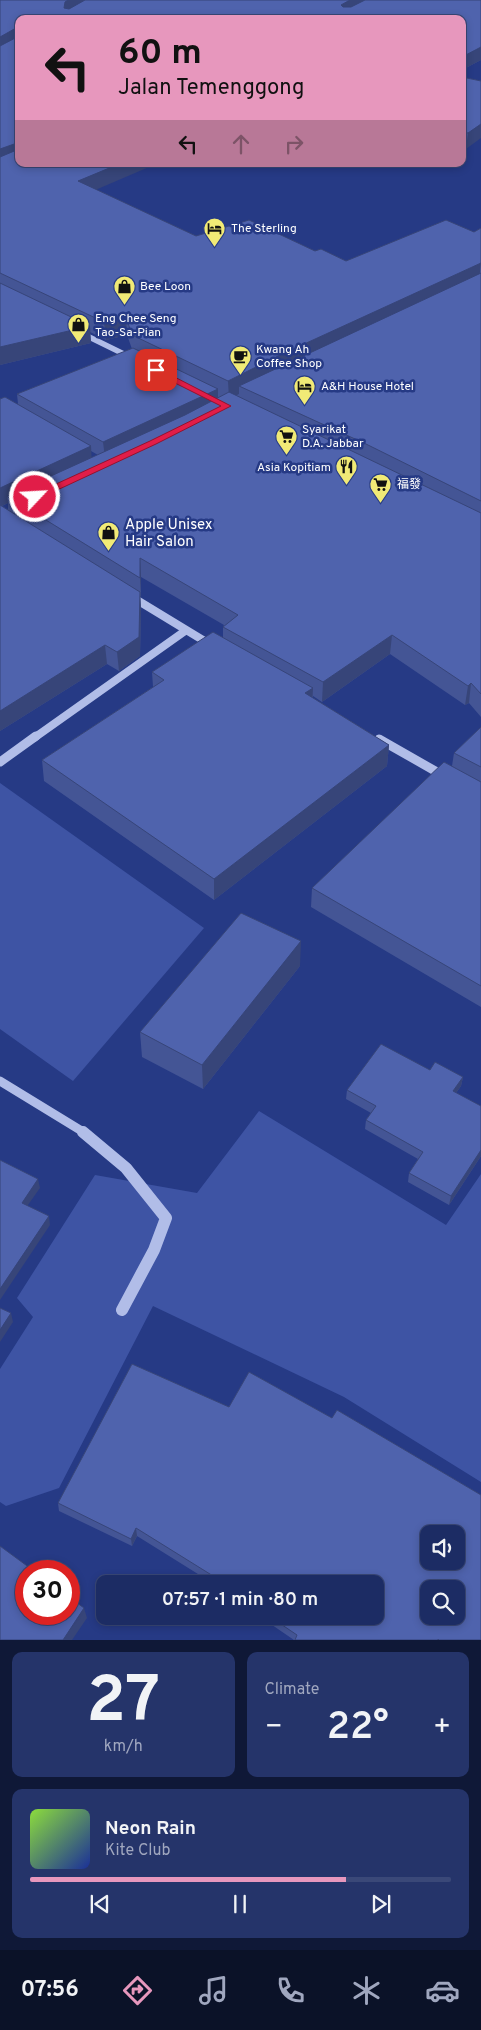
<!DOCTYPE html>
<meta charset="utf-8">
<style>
body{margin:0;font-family:Overpass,"Noto Sans SC",sans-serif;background:#25346a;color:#f1f3f6;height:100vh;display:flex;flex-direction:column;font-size:19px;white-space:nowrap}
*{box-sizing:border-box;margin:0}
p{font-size:16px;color:#a0a7bf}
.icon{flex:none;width:28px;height:28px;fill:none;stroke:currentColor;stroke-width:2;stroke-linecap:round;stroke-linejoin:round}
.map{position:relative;height:1640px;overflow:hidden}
.side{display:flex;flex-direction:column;gap:12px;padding:12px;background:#0f1837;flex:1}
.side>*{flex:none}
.guide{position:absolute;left:15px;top:15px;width:451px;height:152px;border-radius:10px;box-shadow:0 2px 8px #0003,0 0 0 1px #3a4878;background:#e797bd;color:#111;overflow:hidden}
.fabs{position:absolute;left:420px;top:1525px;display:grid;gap:10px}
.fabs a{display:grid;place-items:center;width:45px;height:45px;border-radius:10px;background:#1c2c64;box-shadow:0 2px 8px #0003,0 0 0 1px #3a4878;font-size:25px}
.speed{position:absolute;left:15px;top:1560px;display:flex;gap:10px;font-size:25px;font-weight:700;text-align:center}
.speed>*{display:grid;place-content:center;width:65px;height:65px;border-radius:50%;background:#1c2c64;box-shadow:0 2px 8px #0003,0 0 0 1px #3a4878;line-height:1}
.speed .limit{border:8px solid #d22;background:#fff;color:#111}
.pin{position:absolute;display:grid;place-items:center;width:42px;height:42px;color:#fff;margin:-21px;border-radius:10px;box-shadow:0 2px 8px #0006}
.me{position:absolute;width:55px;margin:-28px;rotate:65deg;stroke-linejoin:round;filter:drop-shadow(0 0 4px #0008)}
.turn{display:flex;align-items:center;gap:18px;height:105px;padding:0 20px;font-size:22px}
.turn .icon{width:65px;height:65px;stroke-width:2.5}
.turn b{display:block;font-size:35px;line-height:42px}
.lanes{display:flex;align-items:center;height:48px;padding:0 20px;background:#0003;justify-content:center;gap:25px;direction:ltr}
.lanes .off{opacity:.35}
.big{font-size:38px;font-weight:600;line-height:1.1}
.side .card{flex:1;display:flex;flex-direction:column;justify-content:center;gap:8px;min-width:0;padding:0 18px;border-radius:10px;background:#25346a}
.side .dial{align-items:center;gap:0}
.dial b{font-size:65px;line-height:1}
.song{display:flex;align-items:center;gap:15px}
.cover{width:60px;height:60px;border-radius:8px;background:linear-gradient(135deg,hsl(90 70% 55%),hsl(230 70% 35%))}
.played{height:5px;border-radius:2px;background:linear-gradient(90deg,#e797bd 75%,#3a4878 75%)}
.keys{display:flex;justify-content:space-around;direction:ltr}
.heat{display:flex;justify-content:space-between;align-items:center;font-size:28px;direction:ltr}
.side .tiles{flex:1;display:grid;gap:12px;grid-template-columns:1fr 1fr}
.card:last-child{grid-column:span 2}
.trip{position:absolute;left:96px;top:1575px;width:288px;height:50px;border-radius:10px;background:#1c2c64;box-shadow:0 2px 8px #0003,0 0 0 1px #3a4878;font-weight:600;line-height:50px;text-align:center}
.menu{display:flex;height:80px;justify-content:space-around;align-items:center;background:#0b1228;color:#a0a7bf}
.menu .icon{width:35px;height:35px}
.menu .on{color:#e797bd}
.menu b{font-size:22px;color:#f1f3f6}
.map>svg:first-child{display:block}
.green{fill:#3e54a4}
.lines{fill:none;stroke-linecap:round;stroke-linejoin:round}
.minor-far3{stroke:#b1bde8;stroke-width:5.5}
.minor-far2{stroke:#b1bde8;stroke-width:8}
.minor-far1{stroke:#b1bde8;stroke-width:9}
.minor{stroke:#b1bde8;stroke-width:12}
.wall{fill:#445595;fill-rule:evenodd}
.shaded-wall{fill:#374579}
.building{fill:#4f63ad;stroke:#374579;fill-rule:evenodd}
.route{fill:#e11d48;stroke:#92132f}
.labels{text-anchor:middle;stroke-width:5;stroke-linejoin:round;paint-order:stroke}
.far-poi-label{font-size:12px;fill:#fff;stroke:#263a85;text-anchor:start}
.poi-label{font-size:15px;fill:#fff;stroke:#263a85;text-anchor:start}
</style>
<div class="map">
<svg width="481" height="1640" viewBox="0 0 481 1640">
<rect width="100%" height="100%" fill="#263a85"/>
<!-- green -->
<g class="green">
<path d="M 0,783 L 204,928 L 73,1081 L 0,1029 Z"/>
<path d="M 259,1111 L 446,1225 L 481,1174 L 481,1482 L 344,1397 L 153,1306 L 59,1488 L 6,1506 L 0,1502 L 0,1369 L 33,1317 L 17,1298 L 95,1175 L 197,1193 Z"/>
</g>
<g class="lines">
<!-- minor-far3 -->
<path class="minor-far3" d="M 81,333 L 132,358"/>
<!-- minor-far2 -->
<g class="minor-far2">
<path d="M 132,597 L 211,645"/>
<path d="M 34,738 L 185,631"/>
</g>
<!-- minor-far1 -->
<g class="minor-far1">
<path d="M 379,739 L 444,776"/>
<path d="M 0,762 L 36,736"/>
<path d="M 0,1081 L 85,1133"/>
</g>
<!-- minor -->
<path class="minor" d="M 83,1132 L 126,1168 L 166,1218 L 154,1250 L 122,1310"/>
</g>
<!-- wall -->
<g class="wall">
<path d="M 0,0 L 481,0 L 481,60 L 462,70 L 462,19 L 19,19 L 19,164 L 96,190 L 196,236 L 315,251 L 346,261 L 474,232 L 481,228 L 481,717 L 469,703 L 465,705 L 390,654 L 322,702 L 313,696 L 313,698 L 389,745 L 387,766 L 214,900 L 44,781 L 42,760 L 153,687 L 152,672 L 223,638 L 223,627 L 224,625 L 141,577 L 141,597 L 140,596 L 141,610 L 140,656 L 119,671 L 107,664 L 0,731 L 0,399 L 18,404 L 17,394 L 132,349 L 127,335 L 106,340 L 90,332 L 91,343 L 0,365 ZM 91,451 L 98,455 L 91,458 ZM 8,503 L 8,510 L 2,506 Z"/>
<path d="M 462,77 L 481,81 L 466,149 L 462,148 Z"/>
<path d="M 481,727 L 481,1007 L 311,907 L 312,888 L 452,766 L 454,753 Z"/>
<path d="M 300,966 L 203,1089 L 142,1057 L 140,1032 Z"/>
<path d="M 430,1070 L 463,1077 L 461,1086 L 456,1093 L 481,1106 L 481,1156 L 449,1205 L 408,1182 L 409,1173 L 418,1159 L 365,1129 L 366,1120 L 371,1113 L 346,1099 L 347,1090 Z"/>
<path d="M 132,1364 L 229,1407 L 249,1372 L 332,1418 L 337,1410 L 481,1495 L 481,1640 L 294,1640 L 259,1616 L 375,1616 L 375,1584 L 214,1584 L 137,1536 L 132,1546 L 59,1511 L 58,1503 ZM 429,1534 L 456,1534 L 456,1561 L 429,1561 ZM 429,1589 L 456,1589 L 456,1616 L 429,1616 Z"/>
</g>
<!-- shaded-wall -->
<g class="shaded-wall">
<path d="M 68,0 L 94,0 L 65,19 L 64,8 L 65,2 Z"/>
<path d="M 350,0 L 376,0 L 340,19 L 341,5 Z"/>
<path d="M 16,28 L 17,42 L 0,52 L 0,37 Z"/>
<path d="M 481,47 L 481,60 L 462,70 L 462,57 Z"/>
<path d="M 481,124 L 481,138 L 466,149 L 468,133 Z"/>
<path d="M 17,143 L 18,158 L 0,165 L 0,149 Z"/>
<path d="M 119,164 L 156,164 L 79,197 L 78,181 Z"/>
<path d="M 481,263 L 479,280 L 239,386 L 239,394 L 229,399 L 228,381 L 278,356 Z"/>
<path d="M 126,317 L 127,335 L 106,340 L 104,322 Z"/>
<path d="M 90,326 L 91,343 L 0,365 L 0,347 Z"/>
<path d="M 218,389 L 218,404 L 105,458 L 103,442 Z"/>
<path d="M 91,446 L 92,464 L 7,496 L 8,503 L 0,507 L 0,488 Z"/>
<path d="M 140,558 L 141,577 L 141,597 L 140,578 Z"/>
<path d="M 140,592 L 141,610 L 140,656 L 119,671 L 117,652 Z"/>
<path d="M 392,635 L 390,654 L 322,702 L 323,682 Z"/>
<path d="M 105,645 L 107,664 L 0,731 L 0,711 Z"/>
<path d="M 471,683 L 469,703 L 465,705 L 468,686 Z"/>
<path d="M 313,688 L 312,709 L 305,693 Z"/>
<path d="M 389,745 L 387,766 L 214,900 L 214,879 Z"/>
<path d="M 301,941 L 300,966 L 203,1089 L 202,1065 Z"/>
<path d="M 463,1077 L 461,1086 L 451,1100 L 453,1091 Z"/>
<path d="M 481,1150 L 481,1156 L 449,1205 L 451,1196 Z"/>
<path d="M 38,1179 L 40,1188 L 23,1212 L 22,1203 Z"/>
<path d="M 49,1216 L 50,1225 L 0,1300 L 0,1289 Z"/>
<path d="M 11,1313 L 13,1322 L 0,1342 L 0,1330 Z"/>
<path d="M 136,1528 L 137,1536 L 132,1546 L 131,1539 Z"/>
<path d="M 84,1608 L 87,1618 L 72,1640 L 63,1640 Z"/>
</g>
<!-- building -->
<g class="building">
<path d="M 0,0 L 68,0 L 65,2 L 64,8 L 69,9 L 85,0 L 350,0 L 341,5 L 343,7 L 351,7 L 365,0 L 481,0 L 481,47 L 462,57 L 462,19 L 19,19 L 19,29 L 16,28 L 0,37 Z"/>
<path d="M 19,36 L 19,145 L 17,143 L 0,149 L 0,46 Z"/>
<path d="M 462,77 L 481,81 L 481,124 L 468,133 L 462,132 Z"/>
<path d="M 19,149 L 19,164 L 119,164 L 78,181 L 196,236 L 249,220 L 315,251 L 321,249 L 346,261 L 446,220 L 474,232 L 481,228 L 481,263 L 278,356 L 228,381 L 132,335 L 126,317 L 104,322 L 0,273 L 0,157 Z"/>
<path d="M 481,273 L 481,501 L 366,444 L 239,386 Z"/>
<path d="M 0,283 L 90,326 L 0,347 Z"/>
<path d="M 133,348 L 218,389 L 103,442 L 17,394 Z"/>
<path d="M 229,392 L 481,513 L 481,694 L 471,683 L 468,686 L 392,635 L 323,682 L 223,627 L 238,615 L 140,558 L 140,578 L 7,496 L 185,415 Z"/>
<path d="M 5,397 L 91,446 L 0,488 L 0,399 Z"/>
<path d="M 0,505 L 140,592 L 139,637 L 117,652 L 105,645 L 0,711 Z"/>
<path d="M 213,632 L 313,688 L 305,693 L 389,745 L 214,879 L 42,760 L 164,680 L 152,672 Z"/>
<path d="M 481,727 L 481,767 L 454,753 Z"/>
<path d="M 444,762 L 481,782 L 481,986 L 312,888 Z"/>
<path d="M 241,913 L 301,941 L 202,1065 L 140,1032 Z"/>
<path d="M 381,1044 L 430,1070 L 435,1062 L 463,1077 L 453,1091 L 481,1106 L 481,1150 L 451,1196 L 409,1173 L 423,1152 L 366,1120 L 376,1106 L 347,1090 Z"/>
<path d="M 0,1160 L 38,1179 L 22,1203 L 49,1216 L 0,1289 Z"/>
<path d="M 0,1308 L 11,1313 L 0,1330 Z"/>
<path d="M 132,1364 L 229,1407 L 249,1372 L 332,1418 L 337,1410 L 481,1495 L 481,1640 L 439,1640 L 438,1639 L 438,1640 L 295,1640 L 297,1635 L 269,1616 L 375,1616 L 375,1584 L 226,1584 L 136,1528 L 131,1539 L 58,1503 ZM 429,1534 L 456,1534 L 456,1561 L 429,1561 ZM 429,1589 L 456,1589 L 456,1616 L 429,1616 Z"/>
<path d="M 0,1546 L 34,1571 L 26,1571 L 26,1614 L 69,1614 L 69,1597 L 84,1608 L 63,1640 L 0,1640 Z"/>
</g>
<!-- route -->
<path class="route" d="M 153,369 L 159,369 L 231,406 L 156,444 L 38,499 L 32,499 L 32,495 L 150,441 L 221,406 L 153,372 Z"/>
<!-- icons -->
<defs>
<symbol id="hotel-pin" viewBox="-11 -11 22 30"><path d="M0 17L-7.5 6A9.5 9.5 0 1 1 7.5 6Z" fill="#f1ea76" stroke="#263a85"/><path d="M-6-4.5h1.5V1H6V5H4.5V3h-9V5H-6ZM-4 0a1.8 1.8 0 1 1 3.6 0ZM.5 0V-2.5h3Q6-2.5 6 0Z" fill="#111"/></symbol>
<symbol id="shop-pin" viewBox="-11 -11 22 30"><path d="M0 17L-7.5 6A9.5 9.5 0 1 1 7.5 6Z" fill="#f1ea76" stroke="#263a85"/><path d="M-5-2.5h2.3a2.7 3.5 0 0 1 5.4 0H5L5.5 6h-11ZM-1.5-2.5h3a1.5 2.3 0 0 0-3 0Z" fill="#111"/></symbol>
<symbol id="cafe-pin" viewBox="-11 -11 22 30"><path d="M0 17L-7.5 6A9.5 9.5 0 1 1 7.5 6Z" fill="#f1ea76" stroke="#263a85"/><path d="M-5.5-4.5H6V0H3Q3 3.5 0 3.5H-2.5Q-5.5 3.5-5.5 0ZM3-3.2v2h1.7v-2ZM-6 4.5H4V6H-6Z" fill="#111"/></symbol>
<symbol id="supermarket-pin" viewBox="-11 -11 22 30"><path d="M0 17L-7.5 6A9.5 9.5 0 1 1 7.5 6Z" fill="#f1ea76" stroke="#263a85"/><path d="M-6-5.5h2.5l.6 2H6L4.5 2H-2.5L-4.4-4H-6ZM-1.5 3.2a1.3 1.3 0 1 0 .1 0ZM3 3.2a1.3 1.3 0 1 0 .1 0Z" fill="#111"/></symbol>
<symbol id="restaurant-pin" viewBox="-11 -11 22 30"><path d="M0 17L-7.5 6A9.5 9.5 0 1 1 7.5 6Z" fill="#f1ea76" stroke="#263a85"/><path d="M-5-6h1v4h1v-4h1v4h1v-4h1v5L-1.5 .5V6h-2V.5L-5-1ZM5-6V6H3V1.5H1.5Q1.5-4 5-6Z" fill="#111"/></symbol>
</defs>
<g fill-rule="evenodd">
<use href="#hotel-pin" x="202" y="216" width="25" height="34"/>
<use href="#shop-pin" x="112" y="274" width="25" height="34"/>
<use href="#shop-pin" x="66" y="312" width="25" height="34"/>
<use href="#cafe-pin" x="228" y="344" width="25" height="34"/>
<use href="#hotel-pin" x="292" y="374" width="25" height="34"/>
<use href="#supermarket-pin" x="274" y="424" width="25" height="34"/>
<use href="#restaurant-pin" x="334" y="454" width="25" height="34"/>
<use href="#supermarket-pin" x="368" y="472" width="25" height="34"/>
<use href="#shop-pin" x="96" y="520" width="25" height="34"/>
</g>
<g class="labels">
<!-- far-poi labels -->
<g class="far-poi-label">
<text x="231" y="232">The Sterling</text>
<text x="140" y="290">Bee Loon</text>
<text x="95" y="322">Eng Chee Seng<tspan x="95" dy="14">Tao-Sa-Pian</tspan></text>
<text x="256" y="353">Kwang Ah<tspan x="256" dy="14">Coffee Shop</tspan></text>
<text x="321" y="390">A&amp;H House Hotel</text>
<text x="302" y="433">Syarikat<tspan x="302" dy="14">D.A. Jabbar</tspan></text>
<text x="331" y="471" text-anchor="end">Asia Kopitiam</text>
<text x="397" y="488">福發</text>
</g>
<!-- poi labels -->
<g class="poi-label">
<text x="125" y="529">Apple Unisex<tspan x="125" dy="17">Hair Salon</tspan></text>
</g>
</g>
</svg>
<div class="fabs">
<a><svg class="icon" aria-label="sound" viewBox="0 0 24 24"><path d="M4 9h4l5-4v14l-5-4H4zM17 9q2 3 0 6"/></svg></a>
<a><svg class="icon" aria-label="search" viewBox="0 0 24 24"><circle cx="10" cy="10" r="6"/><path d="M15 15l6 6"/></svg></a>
</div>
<div class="speed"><div class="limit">30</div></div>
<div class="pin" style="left:156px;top:370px;background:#d93025"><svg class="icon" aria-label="arrive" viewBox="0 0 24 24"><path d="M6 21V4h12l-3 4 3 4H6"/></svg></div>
<svg class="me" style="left:35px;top:497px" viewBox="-20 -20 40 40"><circle r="17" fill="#e11d48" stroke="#fff" stroke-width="3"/><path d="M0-11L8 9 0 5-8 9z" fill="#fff"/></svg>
<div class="trip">07:57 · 1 min · 80 m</div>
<div class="guide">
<div class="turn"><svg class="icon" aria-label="left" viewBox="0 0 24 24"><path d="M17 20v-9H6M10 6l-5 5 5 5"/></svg><div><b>60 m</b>Jalan Temenggong</div></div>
<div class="lanes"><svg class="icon" aria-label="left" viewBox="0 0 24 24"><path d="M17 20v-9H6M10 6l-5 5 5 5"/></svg><svg class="icon off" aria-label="ahead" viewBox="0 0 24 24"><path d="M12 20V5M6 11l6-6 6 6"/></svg><svg class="icon off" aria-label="right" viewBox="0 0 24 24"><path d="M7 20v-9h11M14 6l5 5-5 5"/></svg></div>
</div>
</div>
<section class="side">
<div class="tiles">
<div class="card dial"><b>27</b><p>km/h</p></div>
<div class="card"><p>Climate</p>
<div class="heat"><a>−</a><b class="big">22°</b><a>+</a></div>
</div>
<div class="card">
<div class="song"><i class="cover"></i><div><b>Neon Rain</b><p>Kite Club</p></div></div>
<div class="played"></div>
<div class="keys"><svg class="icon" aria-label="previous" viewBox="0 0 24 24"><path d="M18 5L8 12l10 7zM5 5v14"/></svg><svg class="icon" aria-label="pause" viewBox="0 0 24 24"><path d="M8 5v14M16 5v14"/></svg><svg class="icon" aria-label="next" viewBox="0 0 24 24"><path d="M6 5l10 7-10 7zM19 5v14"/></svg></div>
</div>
</div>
</section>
<nav class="menu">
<b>07:56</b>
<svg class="icon on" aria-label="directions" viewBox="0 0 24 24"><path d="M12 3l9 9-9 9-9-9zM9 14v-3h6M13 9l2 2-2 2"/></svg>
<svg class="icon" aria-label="music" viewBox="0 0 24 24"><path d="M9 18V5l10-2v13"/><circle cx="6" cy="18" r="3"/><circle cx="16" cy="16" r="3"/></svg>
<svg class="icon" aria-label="phone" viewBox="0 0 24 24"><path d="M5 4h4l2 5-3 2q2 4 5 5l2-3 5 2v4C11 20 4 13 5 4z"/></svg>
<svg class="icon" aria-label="climate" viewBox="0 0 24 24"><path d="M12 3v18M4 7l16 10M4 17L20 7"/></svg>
<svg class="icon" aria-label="car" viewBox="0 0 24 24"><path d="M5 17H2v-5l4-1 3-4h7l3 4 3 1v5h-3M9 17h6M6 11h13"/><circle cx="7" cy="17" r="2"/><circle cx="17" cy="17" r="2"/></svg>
</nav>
